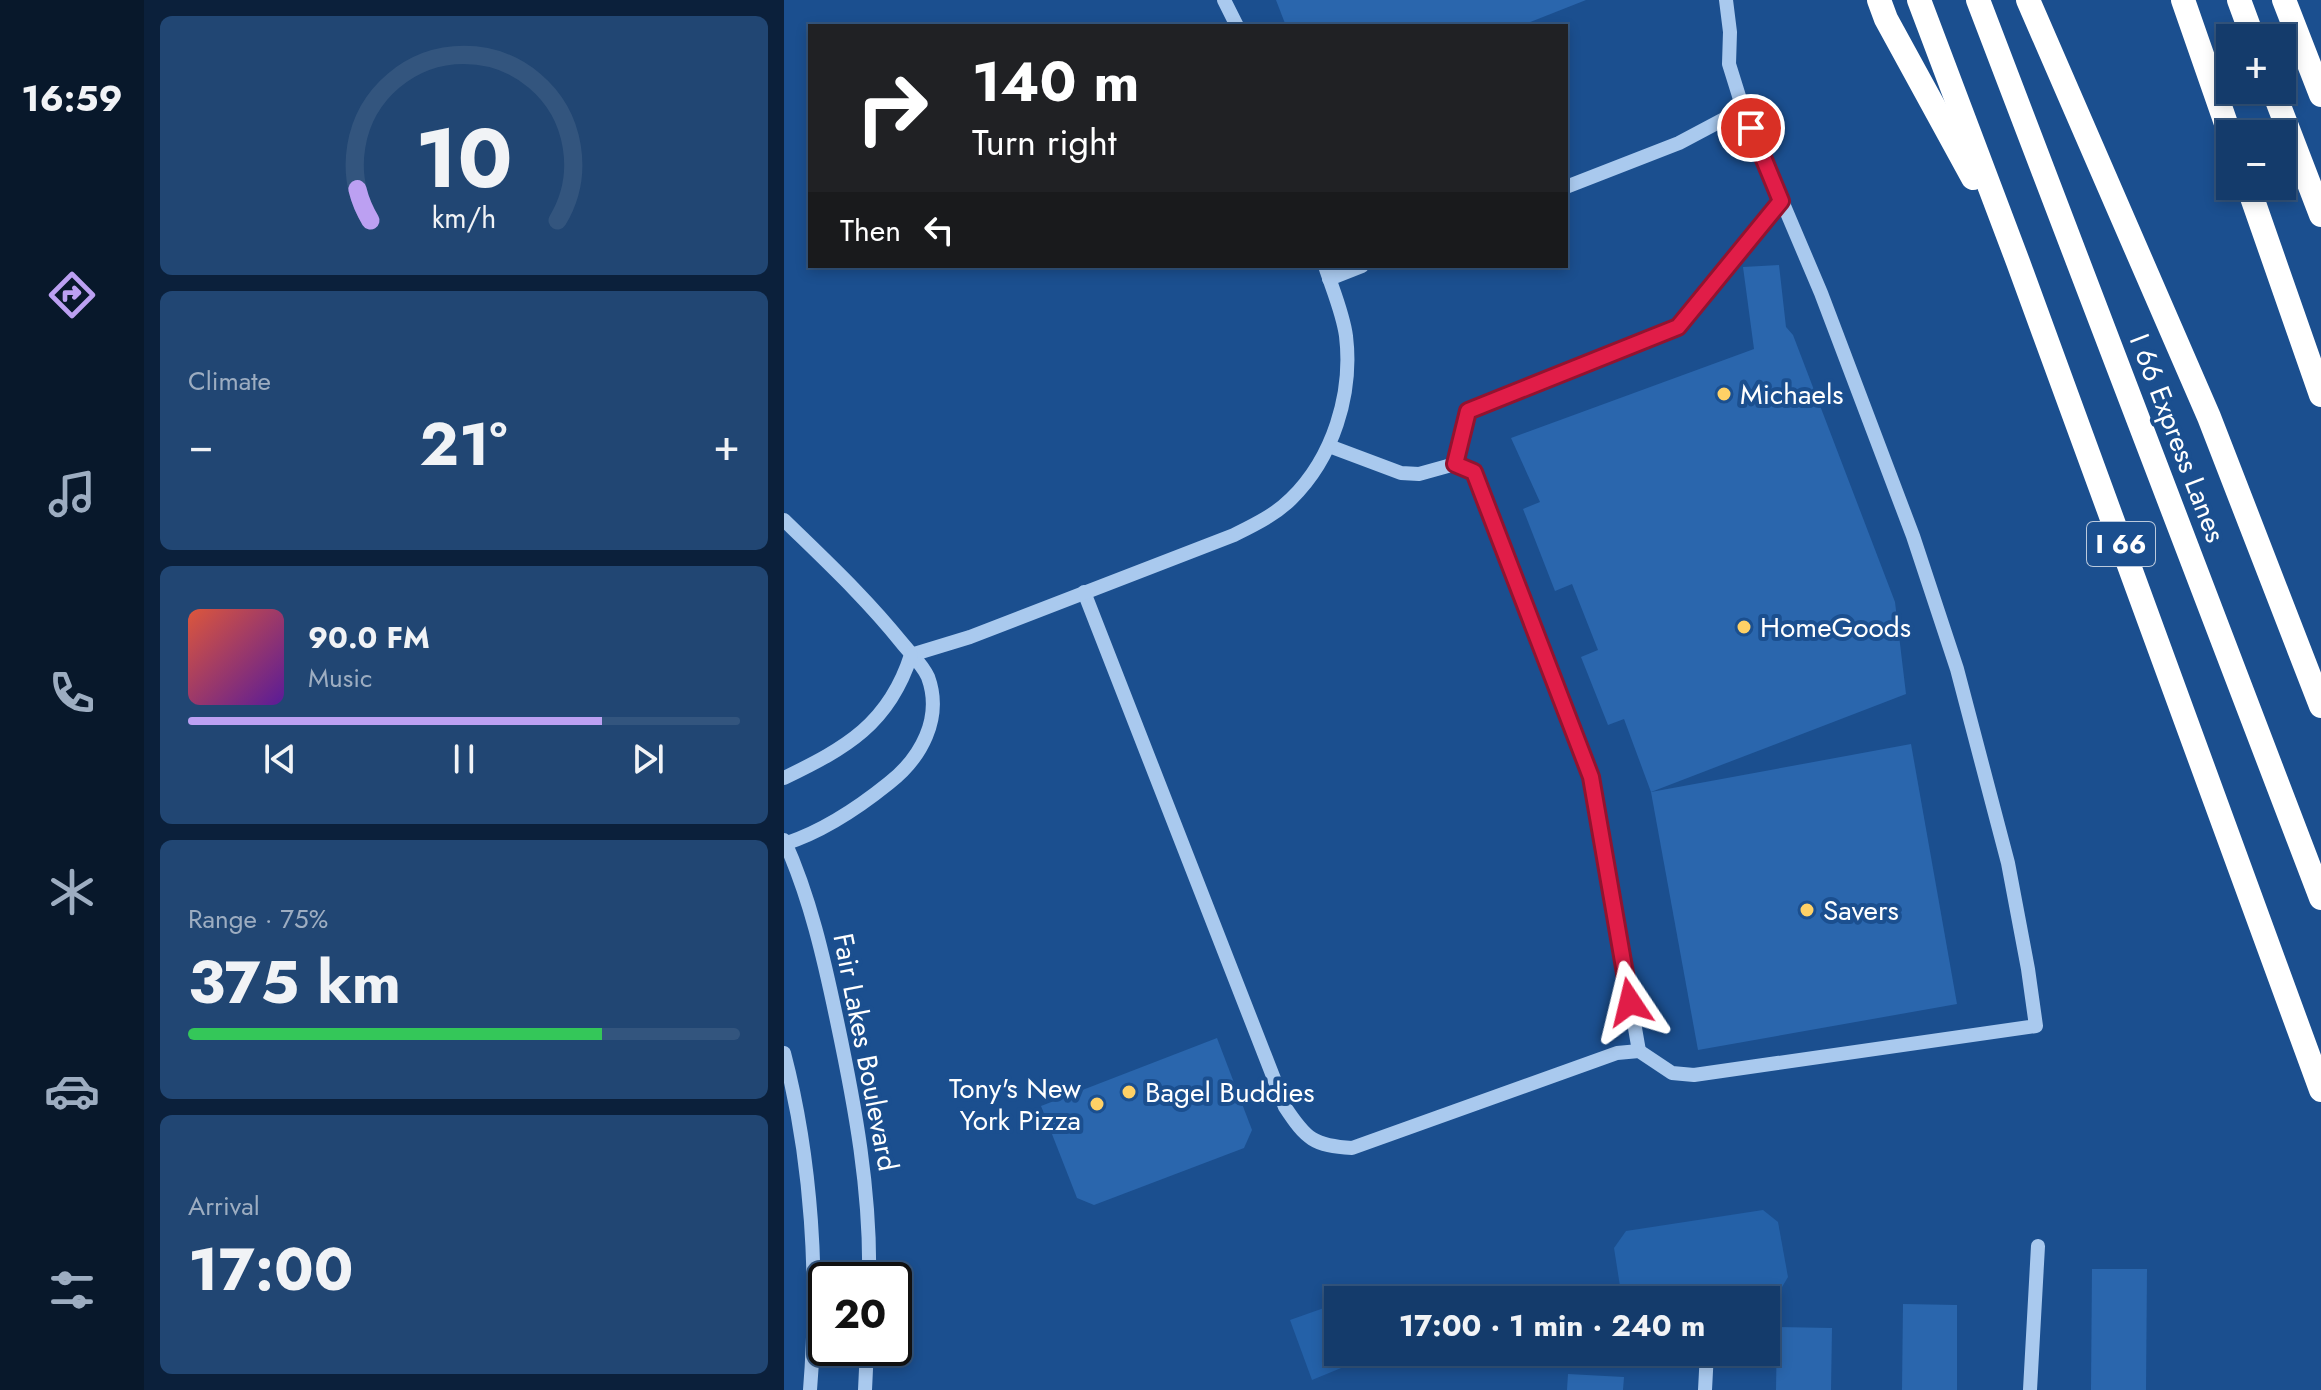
<!DOCTYPE html>
<meta charset="utf-8">
<style>
body{margin:0;font-family:Jost,sans-serif;background:#214673;color:#f1f3f6;height:100vh;display:flex;flex-direction:column;font-size:30px;white-space:nowrap}
*{box-sizing:border-box;margin:0}
p{font-size:26px;color:#9dadc1}
.icon{flex:none;width:44px;height:44px;fill:none;stroke:currentColor;stroke-width:2;stroke-linecap:round;stroke-linejoin:round}
.map{position:relative;flex:1;overflow:hidden}
.details{display:flex;flex-direction:column;gap:16px;padding:16px;background:#0b203b;width:640px}
.details>*{flex:none}
.banner{position:absolute;left:24px;top:24px;width:760px;height:244px;border-radius:0px;box-shadow:0 4px 12px #0003,0 0 0 2px #33557e;background:#202124;color:#fff;overflow:hidden}
.fabs{position:absolute;left:1432px;top:24px;display:grid;gap:16px}
.fabs a{display:grid;place-items:center;width:80px;height:80px;border-radius:0px;background:#143b6b;box-shadow:0 4px 12px #0003,0 0 0 2px #33557e;font-size:40px}
.speed{position:absolute;left:24px;top:1262px;display:flex;gap:16px;font-size:40px;font-weight:700;text-align:center}
.speed>*{display:grid;place-content:center;width:104px;height:104px;border-radius:50%;background:#143b6b;box-shadow:0 4px 12px #0003,0 0 0 2px #33557e;line-height:1}
.speed .limit{border:4px solid #111;border-radius:12px;background:#fff;color:#111}
.pin{position:absolute;display:grid;place-items:center;width:68px;height:68px;color:#fff;margin:-34px;border:4px solid #fff;border-radius:50%;box-shadow:0 2px 8px #0007}
.me{position:absolute;width:88px;margin:-44px;rotate:350deg;stroke-linejoin:round;filter:drop-shadow(0 0 6px #0008)}
.turn{display:flex;align-items:center;gap:28px;height:168px;padding:0 32px;font-size:36px}
.turn .icon{width:104px;height:104px;stroke-width:2.5}
.turn b{display:block;font-size:56px;line-height:68px}
.then{display:flex;align-items:center;height:76px;padding:0 32px;background:#0003;gap:16px;font-size:30px}
.big{font-size:60px;font-weight:700;line-height:1.1}
.details .card{flex:1;display:flex;flex-direction:column;justify-content:center;gap:12px;min-width:0;padding:0 28px;border-radius:12px;background:#214673}
.details .dial{align-items:center;gap:0}
.dial svg{height:208px;overflow:visible;fill:none;stroke:#33557e;stroke-width:7;stroke-linecap:round;text-anchor:middle}
.dial text{fill:#f1f3f6;stroke:none}
.song{display:flex;align-items:center;gap:24px}
.cover{width:96px;height:96px;border-radius:12px;background:linear-gradient(135deg,hsl(10 70% 55%),hsl(270 70% 35%))}
.played{height:8px;border-radius:4px;background:linear-gradient(90deg,#bca0f2 75%,#33557e 75%)}
.keys{display:flex;justify-content:space-around;direction:ltr}
.heat{display:flex;justify-content:space-between;align-items:center;font-size:44px;direction:ltr}
.charge{height:12px;border-radius:6px;background:linear-gradient(90deg,#34c759 75%,#33557e 0)}
.trip{position:absolute;left:540px;top:1286px;width:456px;height:80px;border-radius:0px;background:#143b6b;box-shadow:0 4px 12px #0003,0 0 0 2px #33557e;font-weight:700;line-height:80px;text-align:center}
main{display:flex;flex:1;min-height:0}
.menu{display:flex;flex-direction:column;width:144px;justify-content:space-around;align-items:center;background:#08182b;color:#9dadc1}
.menu .icon{width:56px;height:56px}
.menu .active{color:#bca0f2}
.menu b{font-size:36px;color:#f1f3f6}
.map>svg:first-child{display:block}
.green{fill:#2461a8}
.building{fill:#2a66ad}
.lines{fill:none;stroke-linecap:round;stroke-linejoin:round}
.minor{stroke:#a9c9ee;stroke-width:14}
.highway{stroke:#fff;stroke-width:24}
.route-casing{stroke:#92132f;stroke-width:20}
.route{stroke:#e11d48;stroke-width:14}
.poi-dot{fill:#ffd166;stroke:#1b4f8f;stroke-width:3}
.labels{text-anchor:middle;stroke-width:8;stroke-linejoin:round;paint-order:stroke}
.shield{fill:#1b4f8f;stroke:#bbcadd;stroke-width:2}
.shield-label{font-size:26px;font-weight:bold;fill:#fff}
.poi-label{font-size:28px;fill:#fff;stroke:#1b4f8f;text-anchor:start}
.street-label{font-size:28px;fill:#fff;stroke:#1b4f8f}
</style>
<main>
<nav class="menu">
<b>16:59</b>
<svg class="icon active" aria-label="directions" viewBox="0 0 24 24"><path d="M12 3l9 9-9 9-9-9zM9 14v-3h6M13 9l2 2-2 2"/></svg>
<svg class="icon" aria-label="music" viewBox="0 0 24 24"><path d="M9 18V5l10-2v13"/><circle cx="6" cy="18" r="3"/><circle cx="16" cy="16" r="3"/></svg>
<svg class="icon" aria-label="phone" viewBox="0 0 24 24"><path d="M5 4h4l2 5-3 2q2 4 5 5l2-3 5 2v4C11 20 4 13 5 4z"/></svg>
<svg class="icon" aria-label="climate" viewBox="0 0 24 24"><path d="M12 3v18M4 7l16 10M4 17L20 7"/></svg>
<svg class="icon" aria-label="car" viewBox="0 0 24 24"><path d="M5 17H2v-5l4-1 3-4h7l3 4 3 1v5h-3M9 17h6M6 11h13"/><circle cx="7" cy="17" r="2"/><circle cx="17" cy="17" r="2"/></svg>
<svg class="icon" aria-label="filters" viewBox="0 0 24 24"><path d="M4 7h16M4 17h16"/><circle cx="9" cy="7" r="2"/><circle cx="15" cy="17" r="2"/></svg>
</nav>
<section class="details">
<div class="card dial"><svg viewBox="0 0 100 80">
<path d="M14 69A42 42 0 1 1 86 69"/>
<path d="M14 69A42 42 0 0 1 9 57" stroke="#bca0f2"/>
<text x="50" y="56" font-size="32" font-weight="700">10</text>
<text x="50" y="72" font-size="11">km/h</text>
</svg></div>
<div class="card"><p>Climate</p>
<div class="heat"><a>−</a><b class="big">21°</b><a>+</a></div>
</div>
<div class="card">
<div class="song"><i class="cover"></i><div><b>90.0 FM</b><p>Music</p></div></div>
<div class="played"></div>
<div class="keys"><svg class="icon" aria-label="previous" viewBox="0 0 24 24"><path d="M18 5L8 12l10 7zM5 5v14"/></svg><svg class="icon" aria-label="pause" viewBox="0 0 24 24"><path d="M8 5v14M16 5v14"/></svg><svg class="icon" aria-label="next" viewBox="0 0 24 24"><path d="M6 5l10 7-10 7zM19 5v14"/></svg></div>
</div>
<div class="card"><p>Range · 75%</p><b class="big">375 km</b><div class="charge"></div></div>
<div class="card"><p>Arrival</p><b class="big">17:00</b></div>
</section>
<div class="map">
<svg width="1537" height="1390" viewBox="0 0 1537 1390">
<rect width="100%" height="100%" fill="#1b4f8f"/>
<!-- green -->
<g class="green">
<path d="M 979,1210 L 994,1222 L 1004,1277 L 992,1297 L 964,1300 L 838,1299 L 830,1248 L 842,1231 Z"/>
<path d="M 554,1303 L 554,1352 L 596,1352 L 528,1380 L 506,1320 Z"/>
</g>
<!-- building -->
<g class="building">
<path d="M 492,0 L 802,0 L 736,26 L 502,26 Z"/>
<path d="M 995,265 L 1002,327 L 1009,335 L 1111,602 L 1122,694 L 867,792 L 840,719 L 824,725 L 797,657 L 814,650 L 788,584 L 771,591 L 739,509 L 756,502 L 727,438 L 970,349 L 959,267 Z"/>
<path d="M 1127,744 L 1173,1004 L 914,1050 L 867,792 Z"/>
<path d="M 433,1038 L 468,1130 L 460,1148 L 310,1205 L 293,1198 L 257,1106 Z"/>
<path d="M 1308,1269 L 1363,1269 L 1362,1390 L 1307,1390 Z"/>
<path d="M 1119,1304 L 1173,1305 L 1173,1390 L 1118,1390 Z"/>
<path d="M 993,1327 L 1048,1328 L 1047,1390 L 992,1390 Z"/>
<path d="M 784,1374 L 840,1377 L 839,1390 L 783,1390 Z"/>
</g>
<g class="lines">
<!-- minor -->
<g class="minor">
<path d="M 440,0 L 453,26"/>
<path d="M 782,187 L 895,143 L 959,109"/>
<path d="M 545,279 L 578,266"/>
<path d="M 545,446 L 617,473 L 635,474 L 671,464 L 690,472 L 807,777 L 855,1051"/>
<path d="M 671,464 L 684,411 L 894,327 L 997,201"/>
<path d="M 0,520 C 42,561 81,597 118,643 C 126,653 139,665 144,677 C 159,718 137,758 105,783 C 74,808 38,832 0,844"/>
<path d="M 300,592 L 501,1107 C 522,1139 530,1146 568,1148 L 833,1053 L 855,1051 L 888,1073 L 910,1075 L 1252,1026 L 1244,969 L 1224,863 L 1173,669 L 1129,536 L 1037,293 L 959,109 L 945,64 L 946,32 L 942,0"/>
<path d="M 127,655 L 186,637 L 450,535 C 470,525 491,515 507,499 C 549,458 569,394 562,336 C 559,313 548,288 541,266"/>
<path d="M 0,778 C 62,748 105,724 127,655"/>
<path d="M 0,840 C 26,897 40,959 53,1021 C 71,1106 87,1192 85,1280"/>
<path d="M 0,1053 C 28,1160 35,1280 26,1390"/>
<path d="M 81,1390 L 83,1348"/>
<path d="M 921,1390 L 923,1352"/>
<path d="M 1246,1390 L 1254,1246"/>
</g>
<!-- highway -->
<g class="highway">
<path d="M 1095,0 L 1102,19 L 1189,178"/>
<path d="M 1135,0 L 1234,262 L 1537,1090"/>
<path d="M 1194,0 L 1537,898"/>
<path d="M 1244,0 L 1425,417 L 1537,706"/>
<path d="M 1399,0 L 1446,135"/>
<path d="M 1455,0 L 1469,38"/>
<path d="M 1500,0 L 1537,95"/>
<path d="M 1489,90 L 1537,215"/>
<path d="M 1464,186 L 1537,395"/>
</g>
</g>
<g class="lines">
<defs>
<path id="route" d="M 846,1002 L 807,777 L 690,472 L 671,464 L 684,411 L 894,327 L 997,201 L 967,128"/>
</defs>
<!-- route casing -->
<use href="#route" class="route-casing"/>
<!-- route -->
<use href="#route" class="route"/>
</g>
<!-- markers -->
<g class="poi-dot">
<circle cx="940" cy="394" r="8"/>
<circle cx="960" cy="627" r="8"/>
<circle cx="1023" cy="910" r="8"/>
<circle cx="345" cy="1092" r="8"/>
<circle cx="313" cy="1104" r="8"/>
</g>
<g class="labels">
<!-- shield labels -->
<rect class="shield" x="1303" y="522" width="68" height="44" rx="6"/>
<g class="shield-label">
<text x="1337" y="553">I 66</text>
</g>
<!-- poi labels -->
<g class="poi-label">
<text x="956" y="404">Michaels</text>
<text x="976" y="637">HomeGoods</text>
<text x="1039" y="920">Savers</text>
<text x="297" y="1098" text-anchor="end">Tony's New<tspan x="297" dy="32">York Pizza</tspan></text>
<text x="361" y="1102">Bagel Buddies</text>
</g>
<!-- street labels -->
<g class="street-label">
<text transform="translate(1394 438) rotate(69)" y="10">I 66 Express Lanes</text>
<text transform="translate(82 1052) rotate(79)" y="10">Fair Lakes Boulevard</text>
</g>
</g>
</svg>
<div class="fabs">
<a>+</a>
<a>−</a>
</div>
<div class="speed"><div class="limit">20</div></div>
<div class="pin" style="left:967px;top:128px;background:#d93025"><svg class="icon" aria-label="arrive" viewBox="0 0 24 24"><path d="M6 21V4h12l-3 4 3 4H6"/></svg></div>
<svg class="me" style="left:846px;top:1002px" viewBox="-20 -20 40 40"><path d="M0-17L14 15 0 8-14 15z" fill="#e11d48" stroke="#fff" stroke-width="4"/></svg>
<div class="trip">17:00 · 1 min · 240 m</div>
<div class="banner">
<div class="turn"><svg class="icon" aria-label="right" viewBox="0 0 24 24"><path d="M7 20v-9h11M14 6l5 5-5 5"/></svg><div><b>140 m</b>Turn right</div></div>
<div class="then">Then<svg class="icon" aria-label="left" viewBox="0 0 24 24"><path d="M17 20v-9H6M10 6l-5 5 5 5"/></svg></div>
</div>
</div>
</main>
